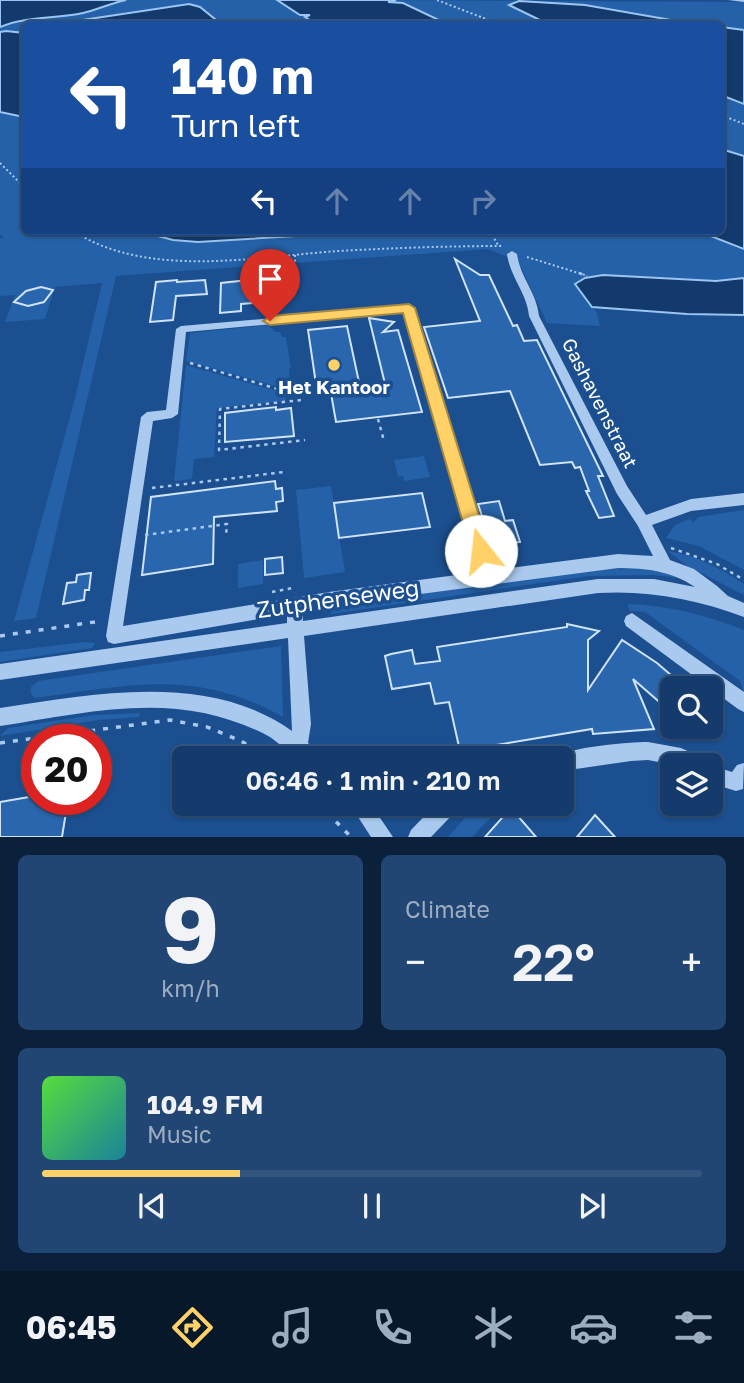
<!DOCTYPE html>
<meta charset="utf-8">
<style>
body{margin:0;font-family:"Golos Text",sans-serif;background:#214673;color:#f1f3f6;height:100vh;display:flex;flex-direction:column;font-size:26px;white-space:nowrap}
*{box-sizing:border-box;margin:0}
p{font-size:23px;color:#9dadc1}
.icon{flex:none;width:38px;height:38px;fill:none;stroke:currentColor;stroke-width:2;stroke-linecap:round;stroke-linejoin:round}
.map{position:relative;height:837px;overflow:hidden}
.drawer{display:flex;flex-direction:column;gap:18px;padding:18px;background:#0b203b;flex:1}
.drawer>*{flex:none}
.guide{position:absolute;left:21px;top:21px;width:704px;height:214px;border-radius:10px;box-shadow:0 2px 5px #0004,0 0 0 2px #33557e;background:#1a4fa0;color:#fff;overflow:hidden}
.tools{position:absolute;left:660px;top:676px;display:grid;gap:14px}
.tools a{display:grid;place-items:center;width:63px;height:63px;border-radius:10px;background:#143b6b;box-shadow:0 2px 5px #0004,0 0 0 2px #33557e;font-size:35px}
.speed{position:absolute;left:21px;top:724px;display:flex;gap:14px;font-size:35px;font-weight:700;text-align:center}
.speed>*{display:grid;place-content:center;width:91px;height:91px;border-radius:50%;background:#143b6b;box-shadow:0 2px 5px #0004,0 0 0 2px #33557e;line-height:1}
.speed .limit{border:10px solid #d22;background:#fff;color:#111}
.pin{position:absolute;display:grid;place-items:center;width:60px;height:60px;color:#fff;margin:-72px -30px;border-radius:50% 50% 50% 0;rotate:-45deg;box-shadow:0 0 7px #0007}
.pin .icon{rotate:45deg}
.me{position:absolute;width:77px;margin:-38px;rotate:344deg;stroke-linejoin:round;filter:drop-shadow(0 0 5px #0008)}
.turn{display:flex;align-items:center;gap:24px;height:147px;padding:0 35px;font-size:32px}
.turn .icon{width:91px;height:91px;stroke-width:2.5}
.turn b{display:block;font-size:49px;line-height:60px}
.lanes{display:flex;align-items:center;height:66px;padding:0 35px;background:#0003;justify-content:center;gap:35px;direction:ltr}
.lanes .off{opacity:.35}
.big{font-size:52px;font-weight:600;line-height:1.1}
.drawer .tile{flex:1;display:flex;flex-direction:column;justify-content:center;gap:10px;min-width:0;padding:0 24px;border-radius:10px;background:#214673}
.drawer .dial{align-items:center;gap:0}
.dial b{font-size:91px;line-height:1}
.song{display:flex;align-items:center;gap:21px}
.cover{width:84px;height:84px;border-radius:10px;background:linear-gradient(135deg,hsl(110 70% 55%),hsl(190 70% 35%))}
.played{height:7px;border-radius:4px;background:linear-gradient(90deg,#ffd166 30%,#33557e 30%)}
.keys{display:flex;justify-content:space-around;direction:ltr}
.heat{display:flex;justify-content:space-between;align-items:center;font-size:38px;direction:ltr}
.drawer .tiles{flex:1;display:grid;gap:18px;grid-template-columns:1fr 1fr}
.tile:last-child{grid-column:span 2}
.trip{position:absolute;left:172px;top:746px;width:402px;height:70px;border-radius:10px;background:#143b6b;box-shadow:0 2px 5px #0004,0 0 0 2px #33557e;font-weight:600;line-height:70px;text-align:center}
.tabs{display:flex;height:112px;justify-content:space-around;align-items:center;background:#08182b;color:#9dadc1}
.tabs .icon{width:49px;height:49px}
.tabs .current{color:#ffd166}
.tabs b{font-size:32px;color:#f1f3f6}
.map>svg:first-child{display:block}
.green{fill:#2461a8}
.water{fill:#123a6d;stroke:#9cc4f0;stroke-width:2}
.building{fill:#2a66ad;stroke:#cfe3fa;stroke-width:2}
.lines{fill:none;stroke-linecap:round;stroke-linejoin:round}
.path-far2{stroke:#a9c9ee;stroke-width:2;stroke-dasharray:2 2.5;stroke-linecap:butt}
.path-far1{stroke:#a9c9ee;stroke-width:2.5;stroke-dasharray:3.5 4.5;stroke-linecap:butt}
.path{stroke:#a9c9ee;stroke-width:3.5;stroke-dasharray:5 8;stroke-linecap:butt}
.minor{fill:#a9c9ee;fill-rule:evenodd}
.route{fill:#ffd166;stroke:#a68842;stroke-width:2}
.poi-dot{fill:#ffd166;stroke:#1b4f8f;stroke-width:2.5}
.labels{text-anchor:middle;stroke-width:7;stroke-linejoin:round;paint-order:stroke}
.poi-label{font-size:19px;font-weight:bold;fill:#fff;stroke:#1b4f8f}
.street-label{font-size:19px;fill:#fff;stroke:#1b4f8f}
.near-street-label{font-size:23px;fill:#fff;stroke:#1b4f8f}
</style>
<div class="map">
<svg width="744" height="837" viewBox="0 0 744 837">
<rect width="100%" height="100%" fill="#1b4f8f"/>
<!-- green -->
<g class="green">
<path d="M 0,0 L 287,0 L 325,24 L 24,24 L 24,231 L 355,231 L 198,242 L 380,231 L 698,231 L 744,249 L 744,278 L 716,281 L 603,275 L 585,278 L 576,285 L 597,313 L 600,326 L 547,323 L 518,261 L 488,249 L 116,276 L 36,618 L 14,621 L 74,402 L 102,283 L 55,287 L 45,319 L 5,322 L 15,295 L 0,296 L 0,239 L 4,237 L 0,235 Z"/>
<path d="M 382,0 L 744,2 L 744,167 L 721,159 L 721,24 L 433,24 Z"/>
<path d="M 268,325 L 275,332 L 280,332 L 282,337 L 286,337 L 291,368 L 289,369 L 290,381 L 286,381 L 286,389 L 186,361 L 190,333 Z"/>
<path d="M 186,365 L 287,394 L 285,401 L 217,408 L 214,457 L 194,459 L 192,479 L 174,481 Z"/>
<path d="M 424,456 L 430,477 L 404,481 L 403,476 L 398,477 L 394,460 Z"/>
<path d="M 331,486 L 345,572 L 304,578 L 296,490 Z"/>
<path d="M 744,510 L 744,570 L 699,546 L 666,538 L 675,525 L 689,519 L 694,522 L 698,517 Z"/>
<path d="M 668,551 C 696,555 721,569 744,584 L 744,595 L 687,566 Z"/>
<path d="M 263,560 L 263,584 L 238,588 L 238,564 Z"/>
<path d="M 629,564 L 687,579 L 654,575 L 588,576 L 331,614 L 330,604 Z"/>
<path d="M 627,604 C 668,605 706,615 744,630 L 744,694 L 740,681 L 645,612 L 630,611 Z"/>
<path d="M 84,642 L 95,643 L 92,648 L 0,662 L 0,652 Z"/>
<path d="M 281,646 L 283,717 C 195,668 130,685 35,698 L 31,694 L 31,687 L 38,681 Z"/>
<path d="M 140,713 L 139,717 L 99,720 L 0,736 L 8,728 L 93,715 Z"/>
<path d="M 478,803 L 504,804 L 472,837 L 448,837 Z"/>
</g>
<!-- water -->
<g class="water">
<path d="M 0,0 L 126,0 C 111,3 97,10 83,13 C 55,19 26,16 0,27 Z"/>
<path d="M 277,0 L 396,0 L 388,2 L 403,3 L 443,22 L 435,24 L 316,24 L 305,17 L 310,15 L 300,15 Z"/>
<path d="M 519,1 L 585,5 L 694,24 L 548,24 L 509,5 Z"/>
<path d="M 189,4 L 200,7 L 221,24 L 56,24 Z"/>
<path d="M 721,27 L 744,30 L 744,104 L 721,95 Z"/>
<path d="M 6,31 L 24,33 L 24,117 L 0,112 L 0,32 Z"/>
<path d="M 721,149 L 744,156 L 744,249 L 698,231 L 721,231 Z"/>
<path d="M 139,231 L 380,231 L 198,242 L 173,240 Z"/>
<path d="M 603,275 L 716,281 L 744,278 L 744,315 L 687,314 L 592,307 L 575,284 L 585,278 Z"/>
</g>
<!-- building -->
<g class="building">
<path d="M 455,259 L 480,275 L 489,275 L 513,326 L 517,325 L 524,341 L 537,340 L 603,476 L 598,476 L 614,516 L 599,518 L 586,491 L 589,491 L 580,467 L 575,468 L 572,462 L 540,465 L 510,391 L 448,398 L 424,327 L 480,321 Z"/>
<path d="M 276,277 L 278,301 L 241,304 L 241,311 L 220,313 L 221,283 Z"/>
<path d="M 177,280 L 177,282 L 205,280 L 207,294 L 176,296 L 173,320 L 150,322 L 156,282 Z"/>
<path d="M 41,287 L 53,290 L 44,302 L 28,306 L 14,302 L 26,291 Z"/>
<path d="M 369,318 L 394,322 L 383,332 L 398,330 L 422,412 L 336,422 L 329,382 L 316,384 L 308,330 L 347,326 L 360,387 L 385,384 Z"/>
<path d="M 276,407 L 276,410 L 291,408 L 294,436 L 225,442 L 225,413 Z"/>
<path d="M 275,481 L 276,489 L 282,488 L 283,501 L 276,502 L 277,511 L 214,517 L 213,564 L 142,575 L 151,497 Z"/>
<path d="M 422,493 L 430,527 L 339,538 L 334,503 Z"/>
<path d="M 499,501 L 505,521 L 513,520 L 520,542 L 504,544 L 498,527 L 486,528 L 478,504 Z"/>
<path d="M 282,557 L 283,573 L 265,575 L 265,559 Z"/>
<path d="M 91,573 L 89,590 L 85,590 L 84,600 L 63,604 L 67,583 L 76,582 L 77,575 Z"/>
<path d="M 567,624 L 599,631 L 588,640 L 588,690 L 622,640 L 657,663 L 686,688 L 672,688 L 672,713 L 633,679 L 654,729 L 593,734 L 592,729 L 460,751 L 449,702 L 435,704 L 430,683 L 392,689 L 385,656 L 391,654 L 412,650 L 415,664 L 440,661 L 437,647 L 567,627 Z"/>
<path d="M 29,797 L 37,797 L 37,800 L 68,800 L 62,837 L 0,837 L 0,802 Z"/>
<path d="M 511,808 L 536,837 L 485,837 Z"/>
<path d="M 595,815 L 615,837 L 577,837 Z"/>
</g>
<g class="lines">
<!-- path-far2 -->
<g class="path-far2">
<path d="M 437,0 L 499,24"/>
<path d="M 721,115 L 744,124"/>
<path d="M 0,163 L 24,187"/>
<path d="M 73,231 C 148,279 253,257 338,251 C 393,248 448,246 503,246"/>
<path d="M 490,231 L 498,245"/>
<path d="M 295,255 L 295,264"/>
<path d="M 527,257 L 585,275"/>
</g>
<!-- path-far1 -->
<g class="path-far1">
<path d="M 579,273 L 587,276"/>
<path d="M 190,363 L 301,396"/>
<path d="M 301,400 L 220,409 L 219,450 L 305,440"/>
<path d="M 378,419 L 384,441"/>
<path d="M 152,488 L 284,472"/>
<path d="M 145,535 L 227,524 L 226,535"/>
<path d="M 671,548 L 717,564 L 744,580"/>
<path d="M 272,592 L 293,588"/>
</g>
<!-- path -->
<g class="path">
<path d="M 0,636 L 101,621"/>
<path d="M 0,743 L 170,720 L 207,727 L 241,741 L 267,758"/>
<path d="M 318,803 L 351,837"/>
</g>
<!-- minor -->
<g class="minor">
<path d="M 728,0 L 744,0 L 744,2 Z"/>
<path d="M 512,251 L 517,254 C 520,277 537,293 539,316 L 627,486 L 646,515 L 691,499 L 744,493 L 744,505 L 691,511 L 652,525 L 670,560 L 694,569 L 717,586 L 728,596 L 744,603 L 744,617 C 696,599 649,590 598,593 L 304,636 L 311,724 L 308,743 L 320,752 L 323,758 C 315,758 303,760 296,756 C 287,752 279,743 270,737 C 250,726 227,718 204,713 C 138,699 66,716 0,726 L 0,708 C 94,694 208,671 292,731 L 288,638 L 0,680 L 0,664 L 287,623 L 287,614 L 114,644 L 108,642 L 106,636 L 141,417 L 147,412 L 166,410 L 176,329 L 181,326 L 413,306 L 494,570 L 618,554 L 653,556 L 638,526 L 617,494 L 529,316 C 527,293 510,277 507,254 ZM 405,312 L 479,572 L 329,592 L 123,626 L 153,421 L 172,418 L 178,414 L 186,332 ZM 618,568 C 646,568 671,571 695,587 L 654,579 L 598,579 L 303,621 L 302,611 L 329,606 Z"/>
<path d="M 632,613 L 744,692 L 744,712 L 738,709 L 626,626 L 624,621 L 626,616 Z"/>
<path d="M 648,742 L 681,748 L 703,758 L 705,765 L 675,765 L 648,760 L 631,761 L 562,771 L 562,758 L 555,758 C 567,747 629,742 648,742 Z"/>
<path d="M 744,763 L 743,789 L 736,791 L 710,783 L 710,765 L 732,772 L 737,765 Z"/>
<path d="M 349,803 L 370,803 L 393,837 L 371,837 Z"/>
<path d="M 437,803 L 459,803 L 457,810 L 431,837 L 408,837 L 411,830 Z"/>
</g>
</g>
<!-- route -->
<path class="route" d="M 409,304 L 415,308 L 490,551 L 487,557 L 481,559 L 474,557 L 471,551 L 403,313 L 270,325 L 263,321 L 270,316 Z"/>
<!-- markers -->
<circle class="poi-dot" cx="334" cy="365" r="7"/>
<g class="labels">
<!-- poi labels -->
<g class="poi-label">
<text x="334" y="394">Het Kantoor</text>
</g>
<!-- street labels -->
<g class="street-label">
<text transform="translate(600 403) rotate(63)" y="7">Gashavenstraat</text>
</g>
<!-- near-street labels -->
<g class="near-street-label">
<text transform="translate(338 599) rotate(-8)" y="8">Zutphenseweg</text>
</g>
</g>
</svg>
<div class="tools">
<a><svg class="icon" aria-label="search" viewBox="0 0 24 24"><circle cx="10" cy="10" r="6"/><path d="M15 15l6 6"/></svg></a>
<a><svg class="icon" aria-label="layers" viewBox="0 0 24 24"><path d="M12 4l9 5-9 5-9-5zM3 14l9 5 9-5"/></svg></a>
</div>
<div class="speed"><div class="limit">20</div></div>
<div class="pin" style="left:270px;top:321px;background:#d93025"><svg class="icon" aria-label="arrive" viewBox="0 0 24 24"><path d="M6 21V4h12l-3 4 3 4H6"/></svg></div>
<svg class="me" style="left:481px;top:551px" viewBox="-20 -20 40 40"><circle r="19" fill="#fff"/><path d="M0-13L10 11 0 6-10 11z" fill="#ffd166"/></svg>
<div class="trip">06:46 · 1 min · 210 m</div>
<div class="guide">
<div class="turn"><svg class="icon" aria-label="left" viewBox="0 0 24 24"><path d="M17 20v-9H6M10 6l-5 5 5 5"/></svg><div><b>140 m</b>Turn left</div></div>
<div class="lanes"><svg class="icon" aria-label="left" viewBox="0 0 24 24"><path d="M17 20v-9H6M10 6l-5 5 5 5"/></svg><svg class="icon off" aria-label="ahead" viewBox="0 0 24 24"><path d="M12 20V5M6 11l6-6 6 6"/></svg><svg class="icon off" aria-label="ahead" viewBox="0 0 24 24"><path d="M12 20V5M6 11l6-6 6 6"/></svg><svg class="icon off" aria-label="right" viewBox="0 0 24 24"><path d="M7 20v-9h11M14 6l5 5-5 5"/></svg></div>
</div>
</div>
<section class="drawer">
<div class="tiles">
<div class="tile dial"><b>9</b><p>km/h</p></div>
<div class="tile"><p>Climate</p>
<div class="heat"><a>−</a><b class="big">22°</b><a>+</a></div>
</div>
<div class="tile">
<div class="song"><i class="cover"></i><div><b>104.9 FM</b><p>Music</p></div></div>
<div class="played"></div>
<div class="keys"><svg class="icon" aria-label="previous" viewBox="0 0 24 24"><path d="M18 5L8 12l10 7zM5 5v14"/></svg><svg class="icon" aria-label="pause" viewBox="0 0 24 24"><path d="M8 5v14M16 5v14"/></svg><svg class="icon" aria-label="next" viewBox="0 0 24 24"><path d="M6 5l10 7-10 7zM19 5v14"/></svg></div>
</div>
</div>
</section>
<nav class="tabs">
<b>06:45</b>
<svg class="icon current" aria-label="directions" viewBox="0 0 24 24"><path d="M12 3l9 9-9 9-9-9zM9 14v-3h6M13 9l2 2-2 2"/></svg>
<svg class="icon" aria-label="music" viewBox="0 0 24 24"><path d="M9 18V5l10-2v13"/><circle cx="6" cy="18" r="3"/><circle cx="16" cy="16" r="3"/></svg>
<svg class="icon" aria-label="phone" viewBox="0 0 24 24"><path d="M5 4h4l2 5-3 2q2 4 5 5l2-3 5 2v4C11 20 4 13 5 4z"/></svg>
<svg class="icon" aria-label="climate" viewBox="0 0 24 24"><path d="M12 3v18M4 7l16 10M4 17L20 7"/></svg>
<svg class="icon" aria-label="car" viewBox="0 0 24 24"><path d="M5 17H2v-5l4-1 3-4h7l3 4 3 1v5h-3M9 17h6M6 11h13"/><circle cx="7" cy="17" r="2"/><circle cx="17" cy="17" r="2"/></svg>
<svg class="icon" aria-label="filters" viewBox="0 0 24 24"><path d="M4 7h16M4 17h16"/><circle cx="9" cy="7" r="2"/><circle cx="15" cy="17" r="2"/></svg>
</nav>
